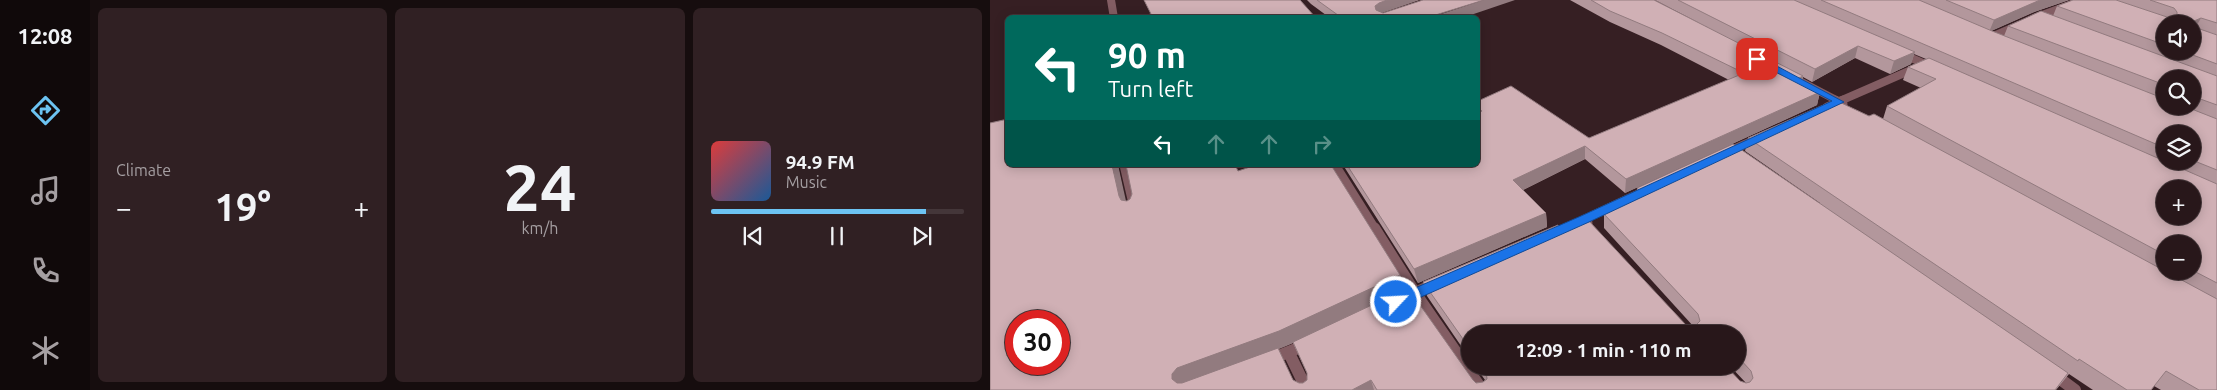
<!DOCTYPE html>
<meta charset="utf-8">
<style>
body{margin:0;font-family:Ubuntu,sans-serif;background:#302023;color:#f1f3f6;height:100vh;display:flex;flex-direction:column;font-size:19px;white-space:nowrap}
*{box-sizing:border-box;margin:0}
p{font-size:16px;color:#a59fa2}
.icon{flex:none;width:28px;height:28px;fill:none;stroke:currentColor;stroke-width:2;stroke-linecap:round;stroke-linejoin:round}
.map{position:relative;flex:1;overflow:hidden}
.sheet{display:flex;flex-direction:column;gap:8px;padding:8px;background:#160d0e;width:900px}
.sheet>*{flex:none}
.top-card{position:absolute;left:15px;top:15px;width:475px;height:152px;border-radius:8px;box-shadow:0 2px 12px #0003,0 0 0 1px #443639;background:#00695c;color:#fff;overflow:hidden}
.fabs{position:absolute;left:1166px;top:15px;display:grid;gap:10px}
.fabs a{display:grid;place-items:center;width:45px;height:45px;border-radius:50%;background:#28171a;box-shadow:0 2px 12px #0003,0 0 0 1px #443639;font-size:25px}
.speed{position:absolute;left:15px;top:310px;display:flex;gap:10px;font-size:25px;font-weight:700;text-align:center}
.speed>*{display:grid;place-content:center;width:65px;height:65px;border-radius:50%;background:#28171a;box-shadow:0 2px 12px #0003,0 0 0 1px #443639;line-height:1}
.speed .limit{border:8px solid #d22;background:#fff;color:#111}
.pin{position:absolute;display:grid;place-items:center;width:42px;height:42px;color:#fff;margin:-21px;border-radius:10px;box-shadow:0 2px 8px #0006}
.me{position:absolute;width:55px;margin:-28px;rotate:65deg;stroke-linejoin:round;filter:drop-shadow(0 0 4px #0008)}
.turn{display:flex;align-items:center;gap:18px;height:105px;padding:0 20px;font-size:22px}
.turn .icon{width:65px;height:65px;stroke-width:2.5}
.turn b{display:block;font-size:35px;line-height:42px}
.lanes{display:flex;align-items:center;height:48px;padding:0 20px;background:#0003;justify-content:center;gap:25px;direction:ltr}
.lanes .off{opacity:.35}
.big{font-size:38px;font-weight:700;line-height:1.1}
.sheet .tile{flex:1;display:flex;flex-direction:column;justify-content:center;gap:8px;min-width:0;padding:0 18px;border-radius:8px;background:#302023}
.sheet .dial{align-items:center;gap:0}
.dial b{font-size:65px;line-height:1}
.song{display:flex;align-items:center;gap:15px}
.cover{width:60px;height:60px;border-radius:8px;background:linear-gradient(135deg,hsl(0 70% 55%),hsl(210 70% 35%))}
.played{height:5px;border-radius:2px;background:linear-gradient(90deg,#6cc3f2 85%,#443639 85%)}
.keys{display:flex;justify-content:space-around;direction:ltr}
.heat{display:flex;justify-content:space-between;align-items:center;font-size:28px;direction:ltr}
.sheet .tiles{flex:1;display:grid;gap:8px;grid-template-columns:repeat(3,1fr)}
.trip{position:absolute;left:471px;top:325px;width:285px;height:50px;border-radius:25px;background:#28171a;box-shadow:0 2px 12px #0003,0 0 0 1px #443639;font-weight:700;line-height:50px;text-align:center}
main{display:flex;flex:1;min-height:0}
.tab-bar{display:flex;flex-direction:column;width:90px;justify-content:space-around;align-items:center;background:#10090a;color:#a59fa2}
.tab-bar .icon{width:35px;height:35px}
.tab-bar .current{color:#6cc3f2}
.tab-bar b{font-size:22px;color:#f1f3f6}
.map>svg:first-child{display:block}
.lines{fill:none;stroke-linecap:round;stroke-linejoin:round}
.minor-far2{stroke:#835d63;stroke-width:8}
.minor-far1{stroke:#835d63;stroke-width:9}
.minor{stroke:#835d63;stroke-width:12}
.wall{fill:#b3979c;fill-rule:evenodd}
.shaded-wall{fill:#927b7f}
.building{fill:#d0b0b5;stroke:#927b7f;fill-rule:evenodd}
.route{fill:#1a73e8;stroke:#114b97}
</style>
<main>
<nav class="tab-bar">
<b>12:08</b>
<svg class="icon current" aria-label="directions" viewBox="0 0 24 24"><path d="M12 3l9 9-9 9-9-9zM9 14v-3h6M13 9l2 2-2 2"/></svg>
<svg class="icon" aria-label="music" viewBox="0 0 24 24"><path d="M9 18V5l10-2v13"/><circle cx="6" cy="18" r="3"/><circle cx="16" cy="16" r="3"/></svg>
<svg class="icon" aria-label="phone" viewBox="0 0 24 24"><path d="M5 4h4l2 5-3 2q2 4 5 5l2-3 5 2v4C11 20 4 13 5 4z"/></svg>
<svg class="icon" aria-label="climate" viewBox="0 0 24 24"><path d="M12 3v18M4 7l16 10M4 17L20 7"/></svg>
</nav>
<section class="sheet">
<div class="tiles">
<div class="tile"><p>Climate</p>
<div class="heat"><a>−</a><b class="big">19°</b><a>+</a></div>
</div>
<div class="tile dial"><b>24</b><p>km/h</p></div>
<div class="tile">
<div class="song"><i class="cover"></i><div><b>94.9 FM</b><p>Music</p></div></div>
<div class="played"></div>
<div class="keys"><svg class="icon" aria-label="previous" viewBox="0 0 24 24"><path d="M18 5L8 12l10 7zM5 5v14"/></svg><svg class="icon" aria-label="pause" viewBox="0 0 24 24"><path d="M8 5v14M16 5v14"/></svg><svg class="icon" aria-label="next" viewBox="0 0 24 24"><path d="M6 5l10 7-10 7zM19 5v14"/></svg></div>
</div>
</div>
</section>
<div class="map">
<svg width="1227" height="390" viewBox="0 0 1227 390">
<rect width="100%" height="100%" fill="#361f23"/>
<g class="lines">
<!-- minor-far2 -->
<g class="minor-far2">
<path d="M 121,0 L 124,18"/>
<path d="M 1044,18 L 1093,0"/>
<path d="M 1002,39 L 999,38 L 1029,25"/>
<path d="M 802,77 L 848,101"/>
<path d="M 850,101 L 935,64 L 910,53"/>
</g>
<!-- minor-far1 -->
<g class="minor-far1">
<path d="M 845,100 L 853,104"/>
<path d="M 837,107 L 853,100"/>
<path d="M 746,153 L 742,150 L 767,139"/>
<path d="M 134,165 L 144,208"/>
<path d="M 345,165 L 385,229"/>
<path d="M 598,223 L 595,219 L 659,189"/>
<path d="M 578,227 L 595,219"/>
</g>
<!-- minor -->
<g class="minor">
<path d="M 384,228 L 425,293 L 492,390"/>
<path d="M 410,300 L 447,283"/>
<path d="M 299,353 L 317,390"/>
<path d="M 279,360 L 318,344"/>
<path d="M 1062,373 L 1085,390"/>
</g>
</g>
<!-- wall -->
<g class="wall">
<path d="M 317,0 L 429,0 L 391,13 L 472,18 L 340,18 L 321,4 Z"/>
<path d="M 580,0 L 664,0 L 717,27 L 665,0 L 1079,0 L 1044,12 L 1001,31 L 1014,36 L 1018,26 L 1063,16 L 1067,6 L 1083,0 L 1227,0 L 1227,390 L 1171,390 L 1164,386 L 1161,390 L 1103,390 L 1079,374 L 1066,390 L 0,390 L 128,166 L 135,201 L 137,201 L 248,171 L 410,275 L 414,290 L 331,329 L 483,380 L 486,383 L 493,382 L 495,380 L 485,366 L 736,366 L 750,381 L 756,383 L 740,366 L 748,366 L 748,334 L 480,334 L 480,359 L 437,296 L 433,282 L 571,228 L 696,325 L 704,327 L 614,228 L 614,214 L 646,199 L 647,188 L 830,203 L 755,151 L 758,138 L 879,116 L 893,119 L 897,106 L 931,88 L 913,80 L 918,67 L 936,59 L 924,54 L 921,64 L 900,74 L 865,58 L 822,82 L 813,77 L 812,83 L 830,92 L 827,105 L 635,193 L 595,159 L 533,190 L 556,213 L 557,227 L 428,283 L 353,165 L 488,165 L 488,101 L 599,138 L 739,80 L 671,45 L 620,22 ZM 1175,24 L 1202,51 L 1175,51 ZM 1175,79 L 1202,79 L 1202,106 L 1175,106 ZM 1175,134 L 1202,134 L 1202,161 L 1175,161 ZM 1175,244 L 1202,244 L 1202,271 L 1175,271 ZM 303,343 L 317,373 L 317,380 L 313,383 L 309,383 L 303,380 L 288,349 Z"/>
</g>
<!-- shaded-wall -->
<g class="shaded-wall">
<path d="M 397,0 L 429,0 L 391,13 L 386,10 L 385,6 L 389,3 Z"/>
<path d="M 494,0 L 525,0 L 472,18 L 439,18 Z"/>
<path d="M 1050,0 L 1079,0 L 1044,12 L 999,32 L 1004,20 Z"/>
<path d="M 1211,18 L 1204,30 L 1204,21 Z"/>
<path d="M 868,46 L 865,58 L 822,82 L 825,69 Z"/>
<path d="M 925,52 L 921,64 L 900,74 L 904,61 Z"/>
<path d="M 813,76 L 811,88 L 805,80 Z"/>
<path d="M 830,92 L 827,105 L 635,193 L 636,179 Z"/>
<path d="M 595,146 L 595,159 L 525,194 L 523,180 Z"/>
<path d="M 122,165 L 128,165 L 138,210 L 129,196 Z"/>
<path d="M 556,213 L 557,227 L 428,283 L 424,269 Z"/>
<path d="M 410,275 L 414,290 L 296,346 L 191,388 L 182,379 L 182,374 L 187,368 Z"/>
<path d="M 381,380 L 384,390 L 362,390 Z"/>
</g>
<!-- building -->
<g class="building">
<path d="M 154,0 L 310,0 L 326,18 L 158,18 L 156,15 L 161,14 Z"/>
<path d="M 327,0 L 397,0 L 389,3 L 385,6 L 386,10 L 393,13 L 433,0 L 494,0 L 439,17 L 437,16 L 432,18 L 352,18 Z"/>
<path d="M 601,0 L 664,0 L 813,76 L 805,80 L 830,92 L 636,179 L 595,146 L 523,180 L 556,213 L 424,269 L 357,165 L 488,165 L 488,113 L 492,111 L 488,108 L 488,101 L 521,86 L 599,138 L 754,73 L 672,33 L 620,11 Z"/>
<path d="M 688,0 L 804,0 L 925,52 L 904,61 L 868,46 L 825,69 Z"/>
<path d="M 831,0 L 929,0 L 1002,31 L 1175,99 L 1175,106 L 1194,106 L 1227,119 L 1227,170 L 1202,160 L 1202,134 L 1175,134 L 1175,148 Z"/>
<path d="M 956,0 L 1050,0 L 1004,20 Z"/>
<path d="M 1083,0 L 1126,0 L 1180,18 L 1187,16 L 1187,12 L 1184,8 L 1160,0 L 1227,0 L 1227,23 L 1211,18 L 1204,21 L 1204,24 L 1207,28 L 1227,35 L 1227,64 L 1192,51 L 1202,51 L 1202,24 L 1175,24 L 1175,45 L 1067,6 Z"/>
<path d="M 1051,11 L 1227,76 L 1227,105 L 1202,96 L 1202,79 L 1175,79 L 1175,85 L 1018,26 Z"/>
<path d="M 939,58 L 1227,184 L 1227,283 L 1202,270 L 1202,244 L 1175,244 L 1175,255 L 897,106 L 946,79 L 918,67 ZM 1175,189 L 1202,189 L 1202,216 L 1175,216 Z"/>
<path d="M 845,100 L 879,116 L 884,114 L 1227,299 L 1227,390 L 1209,390 L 1176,371 L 1161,390 L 1137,390 L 1089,359 L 1088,361 L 758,138 Z"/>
<path d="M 18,119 L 18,165 L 122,165 L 129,196 L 131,200 L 137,201 L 140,199 L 142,194 L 136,165 L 245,165 L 248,171 L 266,165 L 341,165 L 410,275 L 289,331 L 187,368 L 182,374 L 182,379 L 187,383 L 192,383 L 288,348 L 303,380 L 309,383 L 313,383 L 317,380 L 317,373 L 303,342 L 418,288 L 483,380 L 486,383 L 493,382 L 497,379 L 496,371 L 492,366 L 736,366 L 750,381 L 756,383 L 760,382 L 763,378 L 761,371 L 748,357 L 748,334 L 480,334 L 480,349 L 433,282 L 568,225 L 571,228 L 587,219 L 593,224 L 599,221 L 696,325 L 704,327 L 710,321 L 708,314 L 614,214 L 655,195 L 647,188 L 743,144 L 1078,373 L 1065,390 L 387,390 L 381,380 L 362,390 L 0,390 L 0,123 ZM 26,321 L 69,321 L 69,364 L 26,364 Z"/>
</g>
<!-- route -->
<path class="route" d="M 764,57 L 770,57 L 854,102 L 599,222 L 411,306 L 402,306 L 400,302 L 402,298 L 591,216 L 842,101 L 764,61 Z"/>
</svg>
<div class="fabs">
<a><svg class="icon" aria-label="sound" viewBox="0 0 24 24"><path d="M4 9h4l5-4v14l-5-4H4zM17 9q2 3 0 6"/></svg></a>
<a><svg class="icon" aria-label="search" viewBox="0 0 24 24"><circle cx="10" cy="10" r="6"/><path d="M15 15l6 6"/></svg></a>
<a><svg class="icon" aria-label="layers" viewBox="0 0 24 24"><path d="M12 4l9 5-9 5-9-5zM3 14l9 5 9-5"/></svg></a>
<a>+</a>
<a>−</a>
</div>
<div class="speed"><div class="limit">30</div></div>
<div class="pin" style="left:767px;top:59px;background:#d93025"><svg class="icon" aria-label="arrive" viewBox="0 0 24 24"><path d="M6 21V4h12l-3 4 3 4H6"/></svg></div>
<svg class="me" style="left:406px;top:302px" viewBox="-20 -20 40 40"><circle r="17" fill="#1a73e8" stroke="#fff" stroke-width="3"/><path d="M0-11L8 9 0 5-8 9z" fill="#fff"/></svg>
<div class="trip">12:09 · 1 min · 110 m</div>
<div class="top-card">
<div class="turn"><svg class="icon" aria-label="left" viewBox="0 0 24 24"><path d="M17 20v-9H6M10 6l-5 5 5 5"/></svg><div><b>90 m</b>Turn left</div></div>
<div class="lanes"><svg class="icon" aria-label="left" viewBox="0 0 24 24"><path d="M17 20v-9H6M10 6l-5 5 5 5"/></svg><svg class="icon off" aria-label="ahead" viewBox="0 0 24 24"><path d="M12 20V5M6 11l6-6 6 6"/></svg><svg class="icon off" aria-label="ahead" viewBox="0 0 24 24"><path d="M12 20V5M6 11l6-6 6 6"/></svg><svg class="icon off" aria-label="right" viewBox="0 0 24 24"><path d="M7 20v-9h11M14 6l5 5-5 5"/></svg></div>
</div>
</div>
</main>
